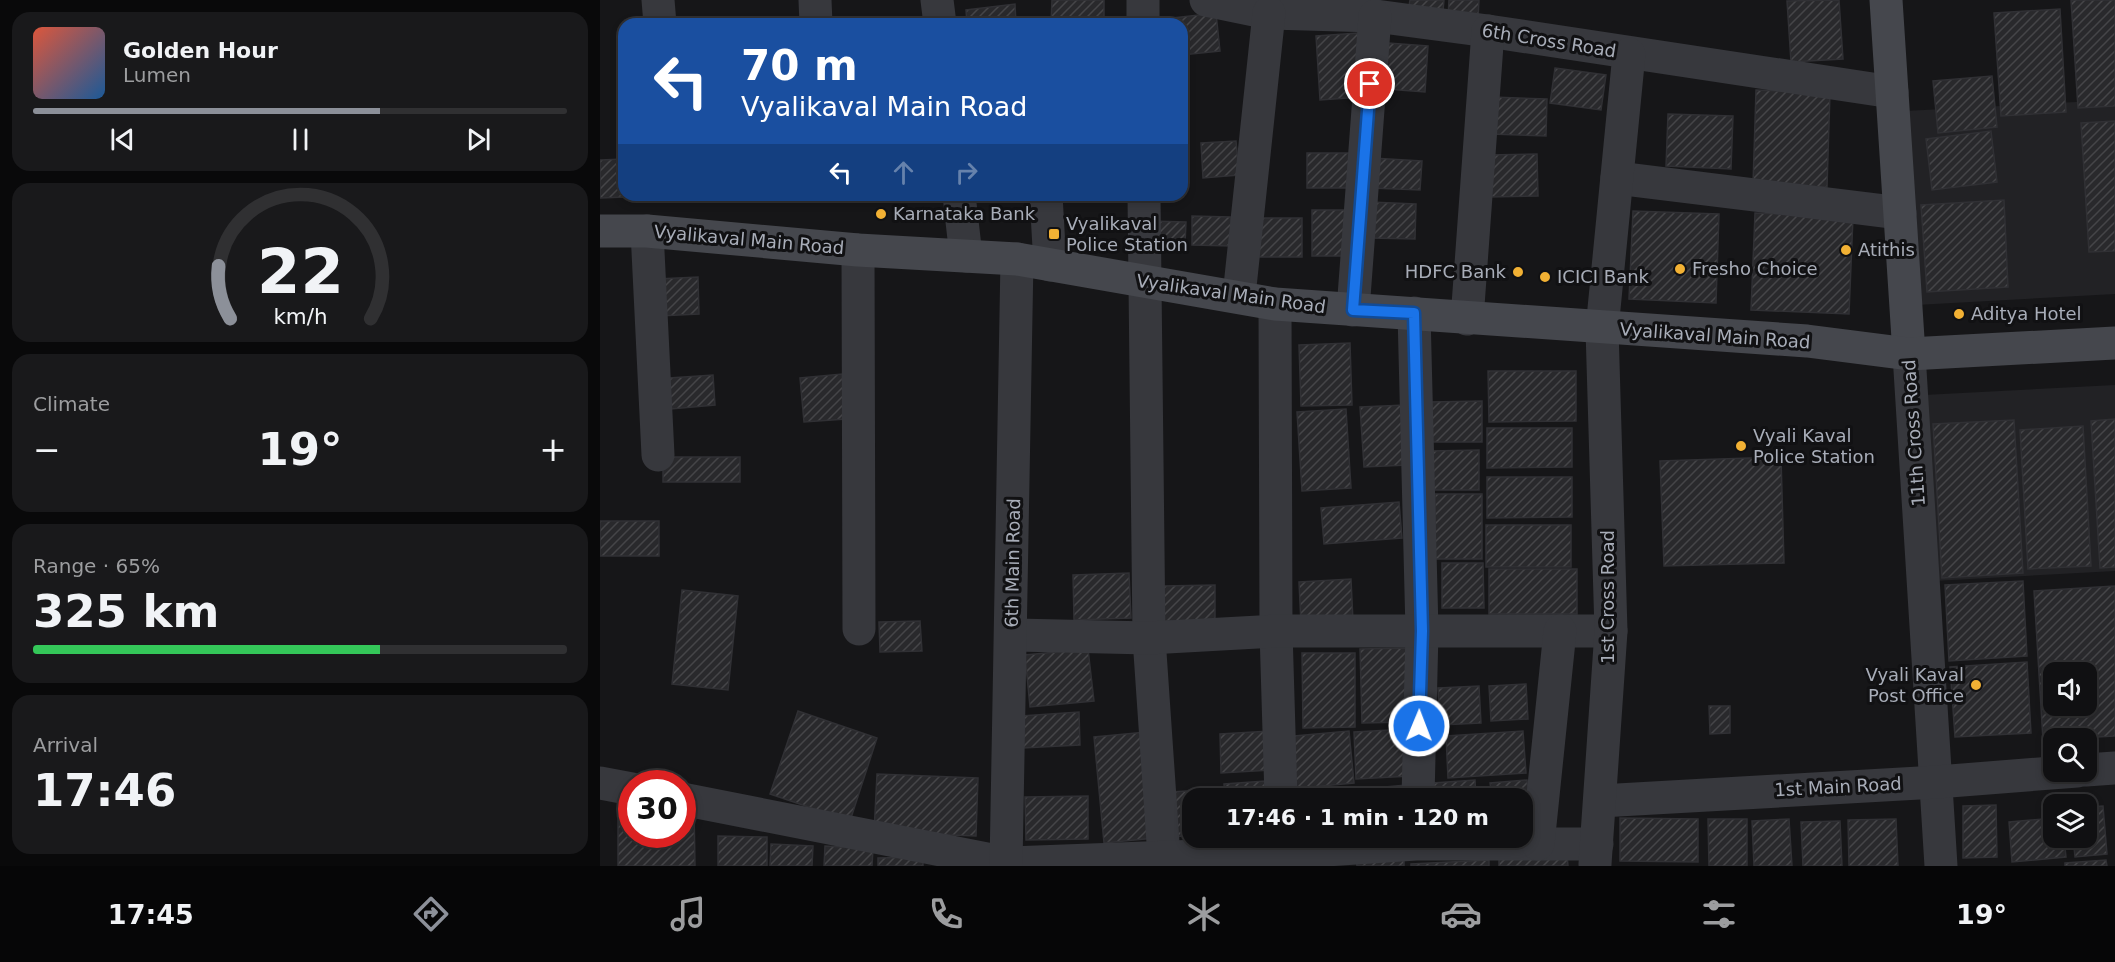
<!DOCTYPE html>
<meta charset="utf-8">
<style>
body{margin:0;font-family:"DejaVu Sans",sans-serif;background:#19191b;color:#f1f3f6;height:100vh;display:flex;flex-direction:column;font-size:22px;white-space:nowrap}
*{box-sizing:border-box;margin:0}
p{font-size:20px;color:#9c9d9f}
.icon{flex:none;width:33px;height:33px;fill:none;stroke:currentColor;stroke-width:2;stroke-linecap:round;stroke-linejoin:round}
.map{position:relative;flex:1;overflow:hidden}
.drawer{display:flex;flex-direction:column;gap:12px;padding:12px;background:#09090a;width:600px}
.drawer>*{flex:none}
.banner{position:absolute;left:18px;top:18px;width:570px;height:183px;border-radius:18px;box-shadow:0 3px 9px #0003,0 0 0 2px #303032;background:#1a4fa0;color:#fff;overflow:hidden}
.controls{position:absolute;left:1443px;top:662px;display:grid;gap:12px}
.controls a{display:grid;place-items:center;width:54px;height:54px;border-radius:12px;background:#101012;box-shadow:0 3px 9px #0003,0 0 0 2px #303032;font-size:30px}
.speed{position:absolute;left:18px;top:770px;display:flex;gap:12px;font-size:30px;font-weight:700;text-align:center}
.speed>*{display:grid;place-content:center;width:78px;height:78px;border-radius:50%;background:#101012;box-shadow:0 3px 9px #0003,0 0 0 2px #303032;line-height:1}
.speed .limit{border:9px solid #d22;background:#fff;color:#111}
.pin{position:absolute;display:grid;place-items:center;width:51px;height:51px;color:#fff;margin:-26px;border:3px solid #fff;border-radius:50%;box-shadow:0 2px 6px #0007}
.me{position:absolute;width:66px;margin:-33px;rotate:1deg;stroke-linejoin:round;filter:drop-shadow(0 0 4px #0008)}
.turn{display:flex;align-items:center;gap:21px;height:126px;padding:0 24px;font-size:27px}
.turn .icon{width:78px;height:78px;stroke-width:2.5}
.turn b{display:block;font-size:42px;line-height:51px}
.lanes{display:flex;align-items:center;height:57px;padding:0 24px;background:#0003;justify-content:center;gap:30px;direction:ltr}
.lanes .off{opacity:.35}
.big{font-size:45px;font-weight:700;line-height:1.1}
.drawer .card{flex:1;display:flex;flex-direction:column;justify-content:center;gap:9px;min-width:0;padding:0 21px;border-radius:18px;background:#19191b}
.drawer .dial{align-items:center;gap:0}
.dial svg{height:156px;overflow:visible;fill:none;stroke:#303032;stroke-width:7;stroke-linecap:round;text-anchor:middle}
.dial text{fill:#f1f3f6;stroke:none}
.song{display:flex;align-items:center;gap:18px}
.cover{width:72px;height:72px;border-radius:9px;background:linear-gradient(135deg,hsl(10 70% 55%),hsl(210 70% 35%))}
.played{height:6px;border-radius:3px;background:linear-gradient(90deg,#8c9099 65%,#303032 65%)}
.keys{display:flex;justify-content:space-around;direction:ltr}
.heat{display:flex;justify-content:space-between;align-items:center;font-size:33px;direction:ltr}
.charge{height:9px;border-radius:4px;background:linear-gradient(90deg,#34c759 65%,#303032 0)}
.trip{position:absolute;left:582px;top:788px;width:351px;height:60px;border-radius:18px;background:#101012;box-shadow:0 3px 9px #0003,0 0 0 2px #303032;font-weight:700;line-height:60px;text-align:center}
.menu{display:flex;height:96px;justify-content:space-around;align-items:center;background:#060607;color:#9c9d9f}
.menu .icon{width:42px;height:42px}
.menu .selected{color:#8c9099}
.menu b{font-size:27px;color:#f1f3f6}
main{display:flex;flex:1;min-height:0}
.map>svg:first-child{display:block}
.built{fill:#222225}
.building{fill:url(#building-hatch);stroke:#303034;stroke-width:1.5;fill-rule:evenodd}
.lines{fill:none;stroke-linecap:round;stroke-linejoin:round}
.street{stroke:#37383d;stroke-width:33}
.secondary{stroke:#45474d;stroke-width:33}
.route-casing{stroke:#114b97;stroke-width:15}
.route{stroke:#1a73e8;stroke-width:10}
.poi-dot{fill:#f2b134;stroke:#111113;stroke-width:2}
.labels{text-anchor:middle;stroke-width:6;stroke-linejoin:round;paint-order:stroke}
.street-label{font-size:18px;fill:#a8adb8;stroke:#111113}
.poi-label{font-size:18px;fill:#a8adb8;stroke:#111113;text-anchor:start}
</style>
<main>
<section class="drawer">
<div class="card">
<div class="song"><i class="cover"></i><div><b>Golden Hour</b><p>Lumen</p></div></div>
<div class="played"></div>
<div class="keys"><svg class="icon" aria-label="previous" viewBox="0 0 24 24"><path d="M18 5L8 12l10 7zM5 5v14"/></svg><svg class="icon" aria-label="pause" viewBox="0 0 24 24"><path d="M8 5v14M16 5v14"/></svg><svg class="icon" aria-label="next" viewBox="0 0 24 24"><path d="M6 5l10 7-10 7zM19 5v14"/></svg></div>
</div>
<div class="card dial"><svg viewBox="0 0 100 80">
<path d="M14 69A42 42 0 1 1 86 69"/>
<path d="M14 69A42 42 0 0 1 8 42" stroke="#8c9099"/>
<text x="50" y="56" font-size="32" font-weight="700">22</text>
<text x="50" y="72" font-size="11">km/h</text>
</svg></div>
<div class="card"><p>Climate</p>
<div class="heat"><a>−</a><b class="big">19°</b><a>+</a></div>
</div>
<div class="card"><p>Range · 65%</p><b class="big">325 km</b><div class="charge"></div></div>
<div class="card"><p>Arrival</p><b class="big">17:46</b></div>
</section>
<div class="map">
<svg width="1515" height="866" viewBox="0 0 1515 866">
<defs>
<pattern id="building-hatch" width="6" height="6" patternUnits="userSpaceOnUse" patternTransform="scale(1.5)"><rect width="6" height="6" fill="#29292c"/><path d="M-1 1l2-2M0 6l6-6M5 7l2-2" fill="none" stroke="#454548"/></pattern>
</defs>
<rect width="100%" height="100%" fill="#161618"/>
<!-- built -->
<g class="built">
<path d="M 1515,100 L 1515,294 L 1316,305 L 1305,111 Z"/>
<path d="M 1515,385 L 1515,571 L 1334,581 L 1324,395 Z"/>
</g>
<!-- building -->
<g class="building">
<path d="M 452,0 L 504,0 L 504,24 L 451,24 Z"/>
<path d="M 810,0 L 844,0 L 843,11 L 809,6 Z"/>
<path d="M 849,0 L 879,0 L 878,20 L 848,18 Z"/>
<path d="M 1239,0 L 1243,59 L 1191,62 L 1187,1 Z"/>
<path d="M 1471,0 L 1515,0 L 1515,106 L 1478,108 Z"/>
<path d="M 415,4 L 416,24 L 367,24 L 366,10 Z"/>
<path d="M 1460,9 L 1466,112 L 1401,116 L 1394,13 Z"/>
<path d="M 616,13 L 620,51 L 582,55 L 582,24 L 573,24 L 573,18 Z"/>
<path d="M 758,33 L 762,97 L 720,100 L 716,36 Z"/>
<path d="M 788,43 L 828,46 L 825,92 L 786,89 Z"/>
<path d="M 955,68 L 1006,75 L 1001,110 L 950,103 Z"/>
<path d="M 1392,76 L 1397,127 L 1338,133 L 1333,81 Z"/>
<path d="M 1156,90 L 1230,93 L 1227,187 L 1153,184 Z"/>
<path d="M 892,97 L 947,99 L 946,136 L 891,134 Z"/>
<path d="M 1068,114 L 1133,116 L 1131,169 L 1066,166 Z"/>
<path d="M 1515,121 L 1515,251 L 1489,252 L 1481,123 Z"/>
<path d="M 1391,131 L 1397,182 L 1332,190 L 1326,139 Z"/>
<path d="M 636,141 L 639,175 L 603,178 L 601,143 Z"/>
<rect x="707" y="153" width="47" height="35"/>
<path d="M 937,154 L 938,196 L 889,197 L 888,155 Z"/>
<path d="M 772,158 L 822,161 L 820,190 L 771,188 Z"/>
<path d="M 23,159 L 25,197 L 0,198 L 0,160 Z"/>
<path d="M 1404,200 L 1408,287 L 1327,292 L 1321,205 Z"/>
<path d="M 770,202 L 816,204 L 815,239 L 770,238 Z"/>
<rect x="712" y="210" width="37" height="46"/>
<path d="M 1033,211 L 1119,214 L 1116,303 L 1029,299 Z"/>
<path d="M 1155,213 L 1253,217 L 1249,314 L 1151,310 Z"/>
<path d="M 592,216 L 631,217 L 631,246 L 592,245 Z"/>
<rect x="657" y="218" width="45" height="39"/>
<path d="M 550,221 L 586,222 L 585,244 L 549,243 Z"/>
<path d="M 98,277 L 99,314 L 59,316 L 57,279 Z"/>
<path d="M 750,343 L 752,405 L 701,406 L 699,345 Z"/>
<path d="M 888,371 L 976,371 L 976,421 L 889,422 Z"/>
<path d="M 242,374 L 246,419 L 204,422 L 200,378 Z"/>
<path d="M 113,375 L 115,405 L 71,409 L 69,378 Z"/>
<path d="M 882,401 L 882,442 L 829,442 L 828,402 Z"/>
<path d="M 805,405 L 808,465 L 764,467 L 760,407 Z"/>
<path d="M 746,409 L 751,488 L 702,491 L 697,412 Z"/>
<path d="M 1515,419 L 1515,567 L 1500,568 L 1491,421 Z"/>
<path d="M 1414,420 L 1423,573 L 1342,578 L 1333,424 Z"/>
<path d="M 1483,426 L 1491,566 L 1428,569 L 1420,430 Z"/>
<path d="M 887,428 L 972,428 L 972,467 L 887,468 Z"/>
<path d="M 879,450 L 879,490 L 830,490 L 830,451 Z"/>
<rect x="63" y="457" width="77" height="25"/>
<path d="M 1181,457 L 1184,563 L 1064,566 L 1060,461 Z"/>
<path d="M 887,477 L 972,477 L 972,517 L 887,518 Z"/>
<rect x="835" y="494" width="47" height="65"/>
<path d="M 799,502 L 802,538 L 724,544 L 721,508 Z"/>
<rect x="0" y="521" width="59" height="35"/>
<rect x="886" y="525" width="85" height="42"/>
<path d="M 842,563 L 883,563 L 884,608 L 842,608 Z"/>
<rect x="889" y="569" width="88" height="45"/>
<path d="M 529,573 L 531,618 L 474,620 L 473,575 Z"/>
<path d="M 751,579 L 753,621 L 701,624 L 699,582 Z"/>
<path d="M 1423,581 L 1427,656 L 1349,661 L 1345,585 Z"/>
<path d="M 615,585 L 615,621 L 562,621 L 562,586 Z"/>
<path d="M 1515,586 L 1515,736 L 1443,740 L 1434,591 ZM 1454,672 L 1486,672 L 1486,705 L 1454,705 Z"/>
<path d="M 82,590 L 138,596 L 128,690 L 72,684 Z"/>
<path d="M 320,621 L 322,651 L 280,652 L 279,622 Z"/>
<path d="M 807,648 L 809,722 L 762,723 L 760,649 Z"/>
<path d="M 488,649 L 494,701 L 430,707 L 425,655 Z"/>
<path d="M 702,653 L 755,653 L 755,727 L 703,728 Z"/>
<path d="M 1427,662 L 1431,733 L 1355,737 L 1350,667 Z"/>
<path d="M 926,684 L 928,719 L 891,721 L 889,686 Z"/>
<path d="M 879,686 L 881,723 L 840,725 L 838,688 Z"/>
<path d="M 1109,706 L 1130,706 L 1130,733 L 1110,734 Z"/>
<path d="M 198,711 L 277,738 L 250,821 L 170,794 Z"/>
<path d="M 479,712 L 480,745 L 423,748 L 421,716 Z"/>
<path d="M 808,729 L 811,776 L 756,779 L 754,732 Z"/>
<path d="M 670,731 L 673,770 L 621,773 L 620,734 Z"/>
<path d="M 749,731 L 754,783 L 688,789 L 683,737 Z"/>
<path d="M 923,731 L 926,773 L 848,778 L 846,736 Z"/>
<path d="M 546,732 L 555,838 L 504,843 L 494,737 Z"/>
<path d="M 277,774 L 378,778 L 376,836 L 274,832 Z"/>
<path d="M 875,780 L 876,798 L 834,798 L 833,783 Z"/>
<path d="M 927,780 L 930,809 L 922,810 L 922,798 L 892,798 L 890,783 Z"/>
<path d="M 665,781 L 666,798 L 625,798 L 624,784 Z"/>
<path d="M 806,785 L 807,798 L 753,798 L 752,790 Z"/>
<path d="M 619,789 L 620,798 L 592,798 L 592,835 L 574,837 L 571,792 Z"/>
<path d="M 747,791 L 748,798 L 697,798 L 696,794 Z"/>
<path d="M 488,796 L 488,839 L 426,840 L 425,797 Z"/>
<path d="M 1396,805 L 1397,857 L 1363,858 L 1363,806 Z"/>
<path d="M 1503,806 L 1507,854 L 1475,857 L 1473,837 L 1486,837 L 1486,807 Z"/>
<path d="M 82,807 L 94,807 L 95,866 L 18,866 L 18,809 L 32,808 L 32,834 L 82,834 Z"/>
<path d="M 1020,818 L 1098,819 L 1098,862 L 1020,861 Z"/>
<path d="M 1454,818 L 1454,837 L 1464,837 L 1466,857 L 1412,862 L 1409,822 Z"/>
<path d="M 1108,819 L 1147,819 L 1147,866 L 1109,866 Z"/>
<path d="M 1189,819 L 1192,866 L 1154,866 L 1152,821 Z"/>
<path d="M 1296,819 L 1298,866 L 1249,866 L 1248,820 Z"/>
<path d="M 1240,821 L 1242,866 L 1203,866 L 1201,822 Z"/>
<path d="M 118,836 L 167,837 L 167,866 L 118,866 Z"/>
<path d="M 171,844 L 213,846 L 212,866 L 170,866 Z"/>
<path d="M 225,846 L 273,849 L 272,866 L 224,866 Z"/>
<path d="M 967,854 L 968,866 L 899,866 L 899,855 Z"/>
<path d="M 323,857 L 323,866 L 278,866 L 278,858 Z"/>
<path d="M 804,857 L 804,866 L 757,866 L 756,858 Z"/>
<path d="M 889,860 L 889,866 L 811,866 L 811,864 Z"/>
<path d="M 1506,860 L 1507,866 L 1465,866 L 1465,863 Z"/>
</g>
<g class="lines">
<!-- street -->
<g class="street">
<path d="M 58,0 L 60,24"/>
<path d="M 215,0 L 216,24"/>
<path d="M 337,0 L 340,24"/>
<path d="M 543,0 L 543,24"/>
<path d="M 606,0 L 669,13 L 775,16 L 888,31 L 1292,92"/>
<path d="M 1017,178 L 1300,213"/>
<path d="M 359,195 L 366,256"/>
<path d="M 446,195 L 450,265"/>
<path d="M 544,195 L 549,638 L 564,857"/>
<path d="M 47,231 L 58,455"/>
<path d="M 258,250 L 259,629"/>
<path d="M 639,296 L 669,13"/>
<path d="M 675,304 L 676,631 L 681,798"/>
<path d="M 753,310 L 775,16"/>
<path d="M 814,313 L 822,631 L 818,798"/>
<path d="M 867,319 L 888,31"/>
<path d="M 1309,354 L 1341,866"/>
<path d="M 411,635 L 549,638 L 676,631 L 1011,631"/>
<path d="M 1486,770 L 1515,768"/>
<path d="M 0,783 L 32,789"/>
<path d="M 82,799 L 407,863 L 682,853 L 816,844 L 997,844"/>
<path d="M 1000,801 L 1337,782 L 1477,771"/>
<path d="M 938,844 L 960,631"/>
<path d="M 995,864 L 1011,631 L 1002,329 L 1029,54"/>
<path d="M 406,866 L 417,259"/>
</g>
<!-- secondary -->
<g class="secondary">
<path d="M 1286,0 L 1309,354"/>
<path d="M 0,231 L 47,231 L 258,250 L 417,259 L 675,304 L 1207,341 L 1309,354 L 1515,343"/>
</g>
</g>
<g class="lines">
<defs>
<path id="route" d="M 770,84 L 753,310 L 814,313 L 822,631 L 819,726"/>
</defs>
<!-- route casing -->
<use href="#route" class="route-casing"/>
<!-- route -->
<use href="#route" class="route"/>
</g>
<!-- markers -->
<g class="poi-dot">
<circle cx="281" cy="214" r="6"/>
<rect x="448" y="228" width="12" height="12" rx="3"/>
<circle cx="1246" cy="250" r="6"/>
<circle cx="1080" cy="269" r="6"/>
<circle cx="918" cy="272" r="6"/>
<circle cx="945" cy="277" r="6"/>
<circle cx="1359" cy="314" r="6"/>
<circle cx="1141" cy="446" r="6"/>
<circle cx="1376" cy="685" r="6"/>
</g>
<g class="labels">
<!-- street labels -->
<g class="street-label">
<text transform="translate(949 41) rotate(9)" y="6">6th Cross Road</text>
<text transform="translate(149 240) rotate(5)" y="6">Vyalikaval Main Road</text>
<text transform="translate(631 294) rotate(8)" y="6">Vyalikaval Main Road</text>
<text transform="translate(1115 336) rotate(4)" y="6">Vyalikaval Main Road</text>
<text transform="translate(1314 433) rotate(-94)" y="6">11th Cross Road</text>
<text transform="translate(413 563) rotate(-89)" y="6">6th Main Road</text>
<text transform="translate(1008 597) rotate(-90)" y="6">1st Cross Road</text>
<text transform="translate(1238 787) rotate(-3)" y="6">1st Main Road</text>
</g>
<!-- poi labels -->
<g class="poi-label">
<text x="293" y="220">Karnataka Bank</text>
<text x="466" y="230">Vyalikaval<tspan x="466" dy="21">Police Station</tspan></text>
<text x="1258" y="256">Atithis</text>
<text x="1092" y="275">Fresho Choice</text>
<text x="906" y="278" text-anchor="end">HDFC Bank</text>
<text x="957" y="283">ICICI Bank</text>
<text x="1371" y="320">Aditya Hotel</text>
<text x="1153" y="442">Vyali Kaval<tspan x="1153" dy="21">Police Station</tspan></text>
<text x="1364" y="681" text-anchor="end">Vyali Kaval<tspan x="1364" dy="21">Post Office</tspan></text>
</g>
</g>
</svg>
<div class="controls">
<a><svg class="icon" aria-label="sound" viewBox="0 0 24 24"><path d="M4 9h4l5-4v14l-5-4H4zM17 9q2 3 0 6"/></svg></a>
<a><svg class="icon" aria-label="search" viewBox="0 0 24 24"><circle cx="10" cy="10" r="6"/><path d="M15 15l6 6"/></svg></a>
<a><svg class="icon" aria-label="layers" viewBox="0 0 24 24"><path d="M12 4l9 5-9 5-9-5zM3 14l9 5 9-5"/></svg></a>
</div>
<div class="speed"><div class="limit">30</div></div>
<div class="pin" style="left:770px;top:84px;background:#d93025"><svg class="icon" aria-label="arrive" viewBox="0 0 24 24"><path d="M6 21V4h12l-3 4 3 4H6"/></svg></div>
<svg class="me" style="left:819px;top:726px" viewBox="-20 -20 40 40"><circle r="17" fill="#1a73e8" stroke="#fff" stroke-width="3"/><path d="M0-11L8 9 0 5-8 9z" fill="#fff"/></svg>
<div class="trip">17:46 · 1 min · 120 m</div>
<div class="banner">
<div class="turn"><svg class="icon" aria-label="left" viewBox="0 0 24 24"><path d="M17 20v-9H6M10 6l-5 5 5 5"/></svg><div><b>70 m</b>Vyalikaval Main Road</div></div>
<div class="lanes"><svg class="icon" aria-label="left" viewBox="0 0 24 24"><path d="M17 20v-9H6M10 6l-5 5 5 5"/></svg><svg class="icon off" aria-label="ahead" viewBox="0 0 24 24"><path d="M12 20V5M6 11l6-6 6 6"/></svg><svg class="icon off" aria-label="right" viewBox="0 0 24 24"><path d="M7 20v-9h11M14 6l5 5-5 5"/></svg></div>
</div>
</div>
</main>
<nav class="menu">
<b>17:45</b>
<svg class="icon selected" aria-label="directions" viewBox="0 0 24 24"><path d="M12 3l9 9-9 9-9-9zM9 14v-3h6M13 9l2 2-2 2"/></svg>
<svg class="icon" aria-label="music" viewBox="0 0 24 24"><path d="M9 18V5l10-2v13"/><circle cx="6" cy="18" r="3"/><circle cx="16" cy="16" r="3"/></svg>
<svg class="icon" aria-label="phone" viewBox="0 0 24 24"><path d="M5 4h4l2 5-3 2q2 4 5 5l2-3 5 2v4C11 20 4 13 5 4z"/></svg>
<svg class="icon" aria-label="climate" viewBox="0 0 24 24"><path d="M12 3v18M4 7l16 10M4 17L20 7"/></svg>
<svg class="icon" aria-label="car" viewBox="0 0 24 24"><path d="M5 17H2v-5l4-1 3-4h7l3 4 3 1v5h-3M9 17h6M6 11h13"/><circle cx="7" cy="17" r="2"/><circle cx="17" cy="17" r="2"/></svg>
<svg class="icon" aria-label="filters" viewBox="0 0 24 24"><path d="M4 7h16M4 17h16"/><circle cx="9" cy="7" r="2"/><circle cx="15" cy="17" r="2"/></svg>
<b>19°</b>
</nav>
